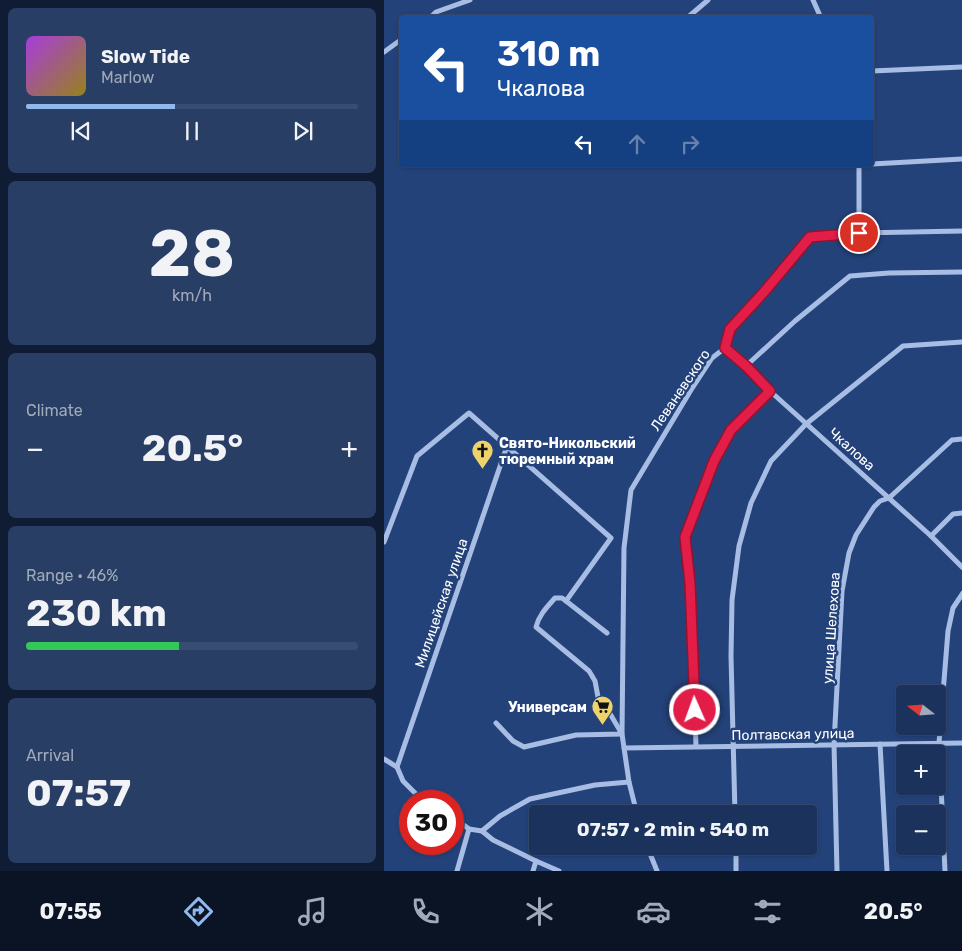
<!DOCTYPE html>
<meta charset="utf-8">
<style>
body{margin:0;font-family:Rubik,sans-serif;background:#283e65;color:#f1f3f6;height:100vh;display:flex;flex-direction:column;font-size:19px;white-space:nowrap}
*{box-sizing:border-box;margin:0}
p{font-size:16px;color:#a0aabb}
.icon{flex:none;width:28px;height:28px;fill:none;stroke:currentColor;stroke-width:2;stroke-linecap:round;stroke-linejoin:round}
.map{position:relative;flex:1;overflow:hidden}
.sheet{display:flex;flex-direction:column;gap:8px;padding:8px;background:#0f1c33;width:384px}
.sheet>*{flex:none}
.hud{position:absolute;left:15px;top:15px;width:475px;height:152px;border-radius:5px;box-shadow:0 1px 4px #0004,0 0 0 1px #394d72;background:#1a4fa0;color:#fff;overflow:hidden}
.needle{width:32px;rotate:287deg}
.tools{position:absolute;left:512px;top:685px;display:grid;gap:10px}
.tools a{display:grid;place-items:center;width:50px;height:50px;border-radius:5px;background:#1b325c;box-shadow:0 1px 4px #0004,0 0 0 1px #394d72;font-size:25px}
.speed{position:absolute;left:15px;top:790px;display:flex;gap:10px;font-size:25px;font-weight:700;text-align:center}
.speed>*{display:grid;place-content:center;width:65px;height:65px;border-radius:50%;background:#1b325c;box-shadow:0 1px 4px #0004,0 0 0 1px #394d72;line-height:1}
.speed .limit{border:8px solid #d22;background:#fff;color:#111}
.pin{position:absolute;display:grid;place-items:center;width:42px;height:42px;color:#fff;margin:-21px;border:2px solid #fff;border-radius:50%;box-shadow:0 1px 5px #0007}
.me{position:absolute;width:55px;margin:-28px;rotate:358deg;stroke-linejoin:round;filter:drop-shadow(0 0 4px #0008)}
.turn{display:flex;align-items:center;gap:18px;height:105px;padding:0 15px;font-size:22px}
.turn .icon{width:65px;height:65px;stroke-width:2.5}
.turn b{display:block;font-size:35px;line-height:42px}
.lanes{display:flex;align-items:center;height:48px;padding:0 15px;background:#0003;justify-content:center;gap:25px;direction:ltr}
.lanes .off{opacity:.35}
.big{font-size:38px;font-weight:700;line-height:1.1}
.sheet .widget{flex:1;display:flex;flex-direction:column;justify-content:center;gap:8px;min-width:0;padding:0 18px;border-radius:8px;background:#283e65}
.sheet .dial{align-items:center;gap:0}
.dial b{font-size:65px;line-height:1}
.song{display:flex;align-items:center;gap:15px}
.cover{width:60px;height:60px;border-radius:8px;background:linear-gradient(135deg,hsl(280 70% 55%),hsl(50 70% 35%))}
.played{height:5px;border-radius:2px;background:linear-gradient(90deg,#90b9f0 45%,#394d72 45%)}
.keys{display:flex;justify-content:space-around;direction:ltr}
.heat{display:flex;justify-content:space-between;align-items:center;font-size:28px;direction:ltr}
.charge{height:8px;border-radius:4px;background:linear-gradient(90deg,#34c759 46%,#394d72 0)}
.trip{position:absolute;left:145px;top:805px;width:288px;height:50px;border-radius:5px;background:#1b325c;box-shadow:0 1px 4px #0004,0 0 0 1px #394d72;font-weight:700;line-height:50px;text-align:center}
.dock{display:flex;height:80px;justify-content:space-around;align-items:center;background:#0b1425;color:#a0aabb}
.dock .icon{width:35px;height:35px}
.dock .current{color:#90b9f0}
.dock b{font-size:22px;color:#f1f3f6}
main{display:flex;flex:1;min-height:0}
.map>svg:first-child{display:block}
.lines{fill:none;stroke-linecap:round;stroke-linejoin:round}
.minor{stroke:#a7bde4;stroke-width:5}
.route-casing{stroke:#92132f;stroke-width:12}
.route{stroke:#e11d48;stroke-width:9}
.labels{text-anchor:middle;stroke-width:5;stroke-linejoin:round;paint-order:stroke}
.street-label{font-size:14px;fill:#fff;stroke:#24427a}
.poi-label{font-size:14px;font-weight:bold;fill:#fff;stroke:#24427a;text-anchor:start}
</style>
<main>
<section class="sheet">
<div class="widget">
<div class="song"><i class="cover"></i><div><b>Slow Tide</b><p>Marlow</p></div></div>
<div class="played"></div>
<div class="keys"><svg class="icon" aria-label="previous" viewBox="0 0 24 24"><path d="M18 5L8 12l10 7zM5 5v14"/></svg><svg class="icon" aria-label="pause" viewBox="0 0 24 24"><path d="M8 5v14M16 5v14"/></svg><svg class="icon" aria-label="next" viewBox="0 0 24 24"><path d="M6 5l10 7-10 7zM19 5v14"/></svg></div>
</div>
<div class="widget dial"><b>28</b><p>km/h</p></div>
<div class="widget"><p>Climate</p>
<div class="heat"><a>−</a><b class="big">20.5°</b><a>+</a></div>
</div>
<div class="widget"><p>Range · 46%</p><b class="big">230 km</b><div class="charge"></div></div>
<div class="widget"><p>Arrival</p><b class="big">07:57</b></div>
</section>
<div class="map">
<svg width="579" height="871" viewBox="0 0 579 871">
<rect width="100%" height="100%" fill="#24427a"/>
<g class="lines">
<!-- minor -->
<g class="minor">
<path d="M 429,0 L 437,18"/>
<path d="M 46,18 L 52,12 L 86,0"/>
<path d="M 303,18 L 324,0"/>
<path d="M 0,52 L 18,39"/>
<path d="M 488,71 L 579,67"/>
<path d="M 488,164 L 579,159"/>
<path d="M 475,165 L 475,233"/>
<path d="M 341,348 L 362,366 L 386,391 L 547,536 L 579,568"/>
<path d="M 362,366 L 411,321 L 466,276 L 505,273 L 579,272"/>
<path d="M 547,536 L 569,514 L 579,513"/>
<path d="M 0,542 L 33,456 L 85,413 L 227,538 L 182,601 L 223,633"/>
<path d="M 112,723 L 129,741 L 140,747 L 192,735 L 238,734 L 222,707 L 214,697 L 211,681 L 205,671 L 152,627 C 155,615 163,607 171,598 L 178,598 L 182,601"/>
<path d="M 496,744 L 503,871"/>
<path d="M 312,746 L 306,583 L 301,537 L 330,461 L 347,431 L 386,391"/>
<path d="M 240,748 L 579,743"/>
<path d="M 0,759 L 13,767 L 19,781 L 34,796 L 43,801"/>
<path d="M 13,767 L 123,446"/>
<path d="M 253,814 L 245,782 L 238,734 L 240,548 L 247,490 L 307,390 L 328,358 L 341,348 L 346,329 L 380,292 L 426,237 L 475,233 L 579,231"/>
<path d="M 351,814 L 347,656 L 348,600 L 355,546 L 367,503 L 387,461 L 422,424 L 519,346 L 579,342"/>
<path d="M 69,817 L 85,829 L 98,831 L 116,816 L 146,799 L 211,785 L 245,782"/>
<path d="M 98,831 L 109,840 L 152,861"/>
<path d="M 263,846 L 273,871"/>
<path d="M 352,846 L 352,871"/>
<path d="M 73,871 L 85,829"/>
<path d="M 149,871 L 152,861 L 175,871"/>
<path d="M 453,871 L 450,744 L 458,591 L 465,553 L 472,535 L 490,507 L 496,501 L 505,498 L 568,440 L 579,439"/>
<path d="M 561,871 L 555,743 L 564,631 L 569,608 L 579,593"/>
</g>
</g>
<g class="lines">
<defs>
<path id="route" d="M 311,710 L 306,583 L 301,537 L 330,461 L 347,430 L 386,391 L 362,366 L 341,348 L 346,329 L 380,292 L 426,237 L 475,233"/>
</defs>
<!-- route casing -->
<use href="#route" class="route-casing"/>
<!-- route -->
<use href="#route" class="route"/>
</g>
<!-- icons -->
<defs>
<symbol id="church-pin" viewBox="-11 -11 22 30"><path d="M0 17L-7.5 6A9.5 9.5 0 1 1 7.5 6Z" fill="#eed36b" stroke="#24427a"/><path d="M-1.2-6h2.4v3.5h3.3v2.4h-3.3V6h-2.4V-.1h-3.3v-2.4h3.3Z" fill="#111"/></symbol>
<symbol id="supermarket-pin" viewBox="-11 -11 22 30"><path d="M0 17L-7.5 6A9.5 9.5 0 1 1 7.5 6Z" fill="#eed36b" stroke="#24427a"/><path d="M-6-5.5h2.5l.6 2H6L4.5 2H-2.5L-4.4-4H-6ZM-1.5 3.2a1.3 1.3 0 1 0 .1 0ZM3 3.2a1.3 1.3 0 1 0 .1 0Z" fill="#111"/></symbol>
</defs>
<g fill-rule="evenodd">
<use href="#church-pin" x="86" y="438" width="25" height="34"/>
<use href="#supermarket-pin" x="206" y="694" width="25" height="34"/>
</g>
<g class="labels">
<!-- street labels -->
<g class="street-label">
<text transform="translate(296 390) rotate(-56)" y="5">Леваневского</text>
<text transform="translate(468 449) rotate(42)" y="5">Чкалова</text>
<text transform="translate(57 603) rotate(-71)" y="5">Милицейская улица</text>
<text transform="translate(447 628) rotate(-86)" y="5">улица Шелехова</text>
<text transform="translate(409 734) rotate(-1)" y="5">Полтавская улица</text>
</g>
<!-- poi labels -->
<g class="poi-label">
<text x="115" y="448">Свято-Никольский<tspan x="115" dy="16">тюремный храм</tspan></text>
<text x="203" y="712" text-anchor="end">Универсам</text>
</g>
</g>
</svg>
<div class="tools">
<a><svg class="needle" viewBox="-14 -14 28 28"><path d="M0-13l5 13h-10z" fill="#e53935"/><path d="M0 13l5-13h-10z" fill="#a0aabb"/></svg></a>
<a>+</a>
<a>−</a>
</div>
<div class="speed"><div class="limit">30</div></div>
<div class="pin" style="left:475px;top:233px;background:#d93025"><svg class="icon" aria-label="arrive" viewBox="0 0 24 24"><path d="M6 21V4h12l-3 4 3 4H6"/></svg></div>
<svg class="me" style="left:311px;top:710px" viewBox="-20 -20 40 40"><circle r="17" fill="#e11d48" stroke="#fff" stroke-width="3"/><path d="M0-11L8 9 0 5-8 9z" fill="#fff"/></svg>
<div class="trip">07:57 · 2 min · 540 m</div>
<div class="hud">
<div class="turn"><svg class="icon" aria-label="left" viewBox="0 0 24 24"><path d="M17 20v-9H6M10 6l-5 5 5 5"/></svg><div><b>310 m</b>Чкалова</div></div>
<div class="lanes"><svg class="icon" aria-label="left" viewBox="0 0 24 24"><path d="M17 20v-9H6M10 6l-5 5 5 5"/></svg><svg class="icon off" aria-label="ahead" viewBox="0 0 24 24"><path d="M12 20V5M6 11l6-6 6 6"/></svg><svg class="icon off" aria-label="right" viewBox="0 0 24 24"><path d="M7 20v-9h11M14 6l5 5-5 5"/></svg></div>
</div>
</div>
</main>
<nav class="dock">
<b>07:55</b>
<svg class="icon current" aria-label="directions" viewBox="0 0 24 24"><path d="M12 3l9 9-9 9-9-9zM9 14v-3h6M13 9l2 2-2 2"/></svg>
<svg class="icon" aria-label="music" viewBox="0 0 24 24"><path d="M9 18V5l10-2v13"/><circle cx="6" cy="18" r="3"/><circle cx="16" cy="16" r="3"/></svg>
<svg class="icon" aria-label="phone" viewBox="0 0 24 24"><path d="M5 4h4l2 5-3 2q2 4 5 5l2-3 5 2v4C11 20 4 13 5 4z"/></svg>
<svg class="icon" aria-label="climate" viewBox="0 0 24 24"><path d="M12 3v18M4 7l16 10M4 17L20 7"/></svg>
<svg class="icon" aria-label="car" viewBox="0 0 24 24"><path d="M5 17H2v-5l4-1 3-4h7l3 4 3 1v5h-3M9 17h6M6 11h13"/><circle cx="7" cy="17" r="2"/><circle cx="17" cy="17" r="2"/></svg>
<svg class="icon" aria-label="filters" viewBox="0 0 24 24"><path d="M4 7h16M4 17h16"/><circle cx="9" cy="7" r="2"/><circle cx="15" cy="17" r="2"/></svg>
<b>20.5°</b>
</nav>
